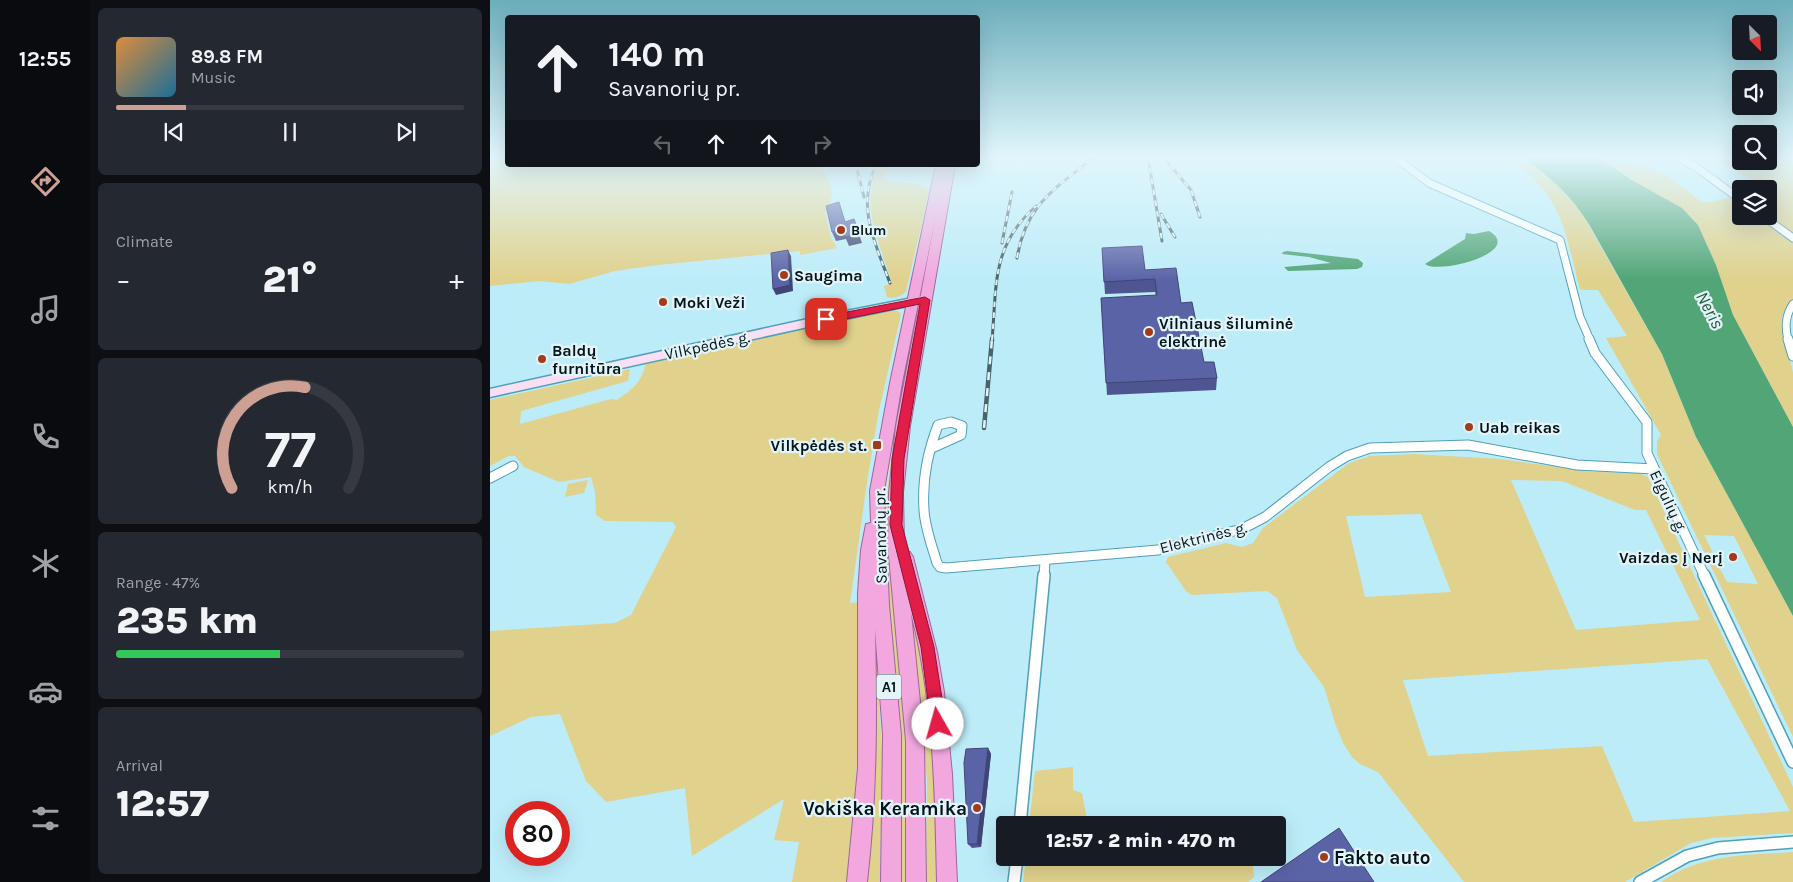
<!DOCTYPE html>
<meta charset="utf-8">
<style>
body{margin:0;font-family:Karla,sans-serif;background:#242831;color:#f1f3f6;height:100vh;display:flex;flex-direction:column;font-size:19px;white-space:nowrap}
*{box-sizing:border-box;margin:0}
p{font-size:16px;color:#9ea1a6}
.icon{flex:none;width:28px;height:28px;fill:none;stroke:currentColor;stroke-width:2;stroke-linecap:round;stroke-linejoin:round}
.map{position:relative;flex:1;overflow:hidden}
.drawer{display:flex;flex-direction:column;gap:8px;padding:8px;background:#0d0f14;width:400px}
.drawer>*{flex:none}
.hud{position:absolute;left:15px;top:15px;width:475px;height:152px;border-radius:5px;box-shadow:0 5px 20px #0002;background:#171b24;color:#f1f3f6;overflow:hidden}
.needle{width:32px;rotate:156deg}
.controls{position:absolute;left:1242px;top:15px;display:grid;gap:10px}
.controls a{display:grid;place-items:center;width:45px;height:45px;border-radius:5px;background:#171b24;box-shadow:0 5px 20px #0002;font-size:25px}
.speed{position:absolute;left:15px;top:801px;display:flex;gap:10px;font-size:25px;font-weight:700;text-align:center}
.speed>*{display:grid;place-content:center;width:65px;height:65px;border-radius:50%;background:#171b24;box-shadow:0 5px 20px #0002;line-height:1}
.speed .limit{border:8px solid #d22;background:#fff;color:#111}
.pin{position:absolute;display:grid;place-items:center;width:42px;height:42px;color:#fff;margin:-21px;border-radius:10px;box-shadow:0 2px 8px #0006}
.me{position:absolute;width:55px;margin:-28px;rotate:353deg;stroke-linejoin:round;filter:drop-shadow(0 0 4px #0008)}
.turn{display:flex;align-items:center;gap:18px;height:105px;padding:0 20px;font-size:22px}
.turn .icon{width:65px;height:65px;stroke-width:2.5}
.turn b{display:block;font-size:35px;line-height:42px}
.lanes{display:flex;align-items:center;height:48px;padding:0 20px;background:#0003;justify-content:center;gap:25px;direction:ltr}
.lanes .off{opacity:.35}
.big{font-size:38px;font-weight:800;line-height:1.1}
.drawer .tile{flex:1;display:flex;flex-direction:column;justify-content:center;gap:8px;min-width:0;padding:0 18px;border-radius:8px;background:#242831}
.drawer .dial{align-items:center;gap:0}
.dial svg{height:130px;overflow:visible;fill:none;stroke:#363941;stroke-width:7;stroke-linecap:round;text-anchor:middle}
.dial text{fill:#f1f3f6;stroke:none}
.song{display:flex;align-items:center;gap:15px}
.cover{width:60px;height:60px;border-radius:8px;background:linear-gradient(135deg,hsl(30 70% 55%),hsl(200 70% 35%))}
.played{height:5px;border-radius:2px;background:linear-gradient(90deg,#cea093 20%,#363941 20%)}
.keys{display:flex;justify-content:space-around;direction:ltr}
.heat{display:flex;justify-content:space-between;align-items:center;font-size:28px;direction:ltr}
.charge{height:8px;border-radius:4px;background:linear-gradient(90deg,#34c759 47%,#363941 0)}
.trip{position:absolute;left:506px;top:816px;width:290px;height:50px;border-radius:5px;background:#171b24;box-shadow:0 5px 20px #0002;font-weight:800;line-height:50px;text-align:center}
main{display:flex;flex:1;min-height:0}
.menu{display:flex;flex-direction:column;width:90px;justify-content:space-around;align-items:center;background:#090b0e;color:#9ea1a6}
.menu .icon{width:35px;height:35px}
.menu .current{color:#cea093}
.menu b{font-size:22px;color:#f1f3f6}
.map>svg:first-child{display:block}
.green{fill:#e0d18c;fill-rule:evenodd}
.water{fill:#52a577}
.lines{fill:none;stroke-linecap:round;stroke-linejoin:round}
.minor-far2-casing{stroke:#4ea1b7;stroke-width:9}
.minor-far1-casing{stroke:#4ea1b7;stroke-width:11}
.minor-casing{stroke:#4ea1b7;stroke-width:14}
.secondary-casing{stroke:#4ea1b7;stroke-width:3}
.trunk-casing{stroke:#9b6796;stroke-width:2}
.minor-far2{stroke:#fff;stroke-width:7}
.minor-far1{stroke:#fff;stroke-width:9}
.minor{stroke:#fff;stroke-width:11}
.secondary{fill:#fadef3;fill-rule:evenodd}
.trunk{fill:#f2a8df;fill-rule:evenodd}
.rail-far1-casing{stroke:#45646c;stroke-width:3}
.rail-casing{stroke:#45646c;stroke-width:4.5}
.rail-far1{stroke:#e4f3f7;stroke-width:2;stroke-dasharray:5.5;stroke-linecap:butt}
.rail{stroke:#e4f3f7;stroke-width:2.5;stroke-dasharray:8;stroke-linecap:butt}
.wall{fill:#4e5590}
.shaded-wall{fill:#404575}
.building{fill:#5b63a7;stroke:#404575}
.route{fill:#e11d48;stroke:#92132f}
.poi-dot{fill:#a33b1a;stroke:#e4f3f7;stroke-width:2}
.labels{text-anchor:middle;stroke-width:4.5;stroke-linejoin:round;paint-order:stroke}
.far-poi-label{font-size:14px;font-weight:bold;fill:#00161c;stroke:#e4f3f7;text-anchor:start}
.shield{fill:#e4f3f7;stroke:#44585e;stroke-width:1}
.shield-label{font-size:15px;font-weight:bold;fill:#00161c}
.poi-label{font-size:16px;font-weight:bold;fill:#00161c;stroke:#e4f3f7;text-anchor:start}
.street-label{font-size:16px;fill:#00161c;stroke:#e4f3f7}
.water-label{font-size:18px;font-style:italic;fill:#236040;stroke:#e4f3f7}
.near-poi-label{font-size:19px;font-weight:bold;fill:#00161c;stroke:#e4f3f7;text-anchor:end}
</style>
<main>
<nav class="menu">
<b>12:55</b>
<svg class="icon current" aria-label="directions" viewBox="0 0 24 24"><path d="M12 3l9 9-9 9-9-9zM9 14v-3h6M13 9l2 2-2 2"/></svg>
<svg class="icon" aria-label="music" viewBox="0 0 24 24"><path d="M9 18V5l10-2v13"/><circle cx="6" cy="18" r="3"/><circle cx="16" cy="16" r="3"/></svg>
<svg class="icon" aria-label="phone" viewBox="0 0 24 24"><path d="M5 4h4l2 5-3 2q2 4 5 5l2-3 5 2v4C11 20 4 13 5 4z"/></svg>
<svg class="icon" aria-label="climate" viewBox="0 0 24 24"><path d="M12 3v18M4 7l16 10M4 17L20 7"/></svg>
<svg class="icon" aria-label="car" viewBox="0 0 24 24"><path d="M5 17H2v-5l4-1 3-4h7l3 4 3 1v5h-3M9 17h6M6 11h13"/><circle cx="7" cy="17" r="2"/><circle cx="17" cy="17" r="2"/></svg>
<svg class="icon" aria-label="filters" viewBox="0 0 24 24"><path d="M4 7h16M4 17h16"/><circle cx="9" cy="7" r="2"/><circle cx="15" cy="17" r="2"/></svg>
</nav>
<section class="drawer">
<div class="tile">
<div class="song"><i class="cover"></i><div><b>89.8 FM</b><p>Music</p></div></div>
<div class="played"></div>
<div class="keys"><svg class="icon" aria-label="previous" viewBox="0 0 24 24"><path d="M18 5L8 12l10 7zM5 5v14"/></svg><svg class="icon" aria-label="pause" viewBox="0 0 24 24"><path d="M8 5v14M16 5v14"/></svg><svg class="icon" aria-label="next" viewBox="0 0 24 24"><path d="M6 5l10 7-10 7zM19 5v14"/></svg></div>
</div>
<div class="tile"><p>Climate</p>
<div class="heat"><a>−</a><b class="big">21°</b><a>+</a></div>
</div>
<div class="tile dial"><svg viewBox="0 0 100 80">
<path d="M14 69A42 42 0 1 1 86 69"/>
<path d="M14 69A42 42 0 0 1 59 7" stroke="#cea093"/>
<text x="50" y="56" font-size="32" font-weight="700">77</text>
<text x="50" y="72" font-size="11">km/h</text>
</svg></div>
<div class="tile"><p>Range · 47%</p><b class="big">235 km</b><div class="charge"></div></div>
<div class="tile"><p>Arrival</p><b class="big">12:57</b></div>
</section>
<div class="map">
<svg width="1303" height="882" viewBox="0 0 1303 882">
<rect width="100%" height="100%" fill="#bdecf9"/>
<!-- green -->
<g class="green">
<path d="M 0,157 L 17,157 L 18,165 L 331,165 C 341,187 348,190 335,212 L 341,237 L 347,248 L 310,255 L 310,251 L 168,265 L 125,271 L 79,284 L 49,281 L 0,286 Z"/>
<path d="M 1016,157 L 1033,157 L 1058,175 L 1090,210 L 1172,354 L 1206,437 L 1303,616 L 1303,737 L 1218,560 L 1226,561 L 1237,582 L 1268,584 L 1244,536 L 1214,535 L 1223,553 L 1214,552 L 1167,454 L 1167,441 L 1171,435 L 1116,338 L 1137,336 L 1108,290 L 1090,290 C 1074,228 1073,195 1016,157 Z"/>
<path d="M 1108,157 L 1140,157 L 1180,178 L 1213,203 L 1251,196 L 1251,216 L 1279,216 L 1279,189 L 1221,157 L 1251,157 L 1251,161 L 1279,161 L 1279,157 L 1303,157 L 1303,301 C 1278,321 1300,348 1303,373 C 1303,390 1303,410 1303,427 L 1243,315 L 1226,265 L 1208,225 L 1192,208 L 1140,179 Z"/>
<path d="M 390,165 L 401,165 L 394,177 L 395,181 L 427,184 L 440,189 L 416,291 C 411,297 405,299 397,297 L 394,286 L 402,283 C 391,247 367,200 390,165 Z"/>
<path d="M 399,310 L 408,311 L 411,314 L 410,319 L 389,410 L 378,475 L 360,603 L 371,602 L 366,799 L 359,882 L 302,882 L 309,842 L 284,840 L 294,799 L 202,856 L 195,788 L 116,802 L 96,781 L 70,714 L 41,717 L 0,736 L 0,631 L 125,623 L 141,615 L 186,527 L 183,522 L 115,521 L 106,515 L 105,492 L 101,477 L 69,482 L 34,467 L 25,456 L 19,456 L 0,466 L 0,400 L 140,369 L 138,381 L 31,411 L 30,424 L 121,399 L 127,400 C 144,388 150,384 156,364 Z"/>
<path d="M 402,450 L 398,525 L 418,737 L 417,882 L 409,882 L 394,520 Z"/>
<path d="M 924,454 L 1011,459 L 1103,472 L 1149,473 L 1158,477 L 1303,787 L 1303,833 L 1222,838 L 1201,843 L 1135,882 L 974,882 L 888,772 L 870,764 L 862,757 L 853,743 L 845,723 L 834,687 L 807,650 L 787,598 L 777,591 L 702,595 L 696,591 L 676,562 L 678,557 L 736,543 L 752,547 L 763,543 L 773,528 L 859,463 L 880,456 ZM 1021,480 L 1072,481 L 1145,510 L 1156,510 L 1210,620 L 1086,630 ZM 931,514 L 961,592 L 875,597 L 856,516 ZM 1217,659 L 1300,811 L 1144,822 L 1112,746 L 938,756 L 913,680 Z"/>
<path d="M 98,480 L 94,493 L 75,497 L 78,484 Z"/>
<path d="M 420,601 C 425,628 431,656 435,684 C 443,750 448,815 450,882 L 436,882 L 437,780 Z"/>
<path d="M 386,639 L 392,756 L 390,882 L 376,882 L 385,777 L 384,641 Z"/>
<path d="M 583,767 L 583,790 L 592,793 L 598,825 L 539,825 L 545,771 Z"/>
<path d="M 1303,852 L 1303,882 L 1171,882 C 1210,854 1257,855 1303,852 Z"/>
<path d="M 536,858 L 762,858 L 764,877 L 758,882 L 533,882 Z"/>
</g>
<!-- water -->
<g class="water">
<path d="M 1033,157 L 1108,157 L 1140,179 L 1192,208 L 1208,225 L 1226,265 L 1243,315 L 1303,427 L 1303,616 L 1206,437 L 1172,354 L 1100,226 C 1083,197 1060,177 1033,157 Z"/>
<path d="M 999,231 C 1035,252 948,275 935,264 L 975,239 L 976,233 L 984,234 Z"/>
<path d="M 797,251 L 868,259 L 873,263 L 872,267 L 867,269 L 798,271 L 794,267 L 841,263 L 819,257 L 792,254 L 793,252 Z"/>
</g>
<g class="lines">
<defs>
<g id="minor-far2">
<path d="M 1188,157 L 1210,170 L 1251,200"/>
<path d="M 910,161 L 939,183 L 1070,240 L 1090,317 L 1100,340"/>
<path d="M 1273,216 L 1303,238"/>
<path d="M 1298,340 C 1295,327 1295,316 1303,304"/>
</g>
<g id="minor-far1">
<path d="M 1099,339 L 1105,353 L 1157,422 L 1157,453 L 1215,577"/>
<path d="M 1298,339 L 1303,356"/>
<path d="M 442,448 L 471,435 L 472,426 L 461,422 L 448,425 C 438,451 432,482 434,510 C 435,528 442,546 447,563 L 450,567 L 456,568 L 668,550 L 752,529 L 775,517 L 839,467 L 857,456 L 880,448 L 978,445 L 1087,465 L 1164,469"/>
<path d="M 0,478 L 23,466"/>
<path d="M 554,577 L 555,561"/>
</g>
<g id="minor">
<path d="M 1214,575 L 1303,762"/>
<path d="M 530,825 L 554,575"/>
<path d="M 524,882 L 527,858"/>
<path d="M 1150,882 L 1197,856 L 1228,848 L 1303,842"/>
</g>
<path id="secondary" d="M 433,296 L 438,300 L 437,302 L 336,323 L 0,397 L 0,389 L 336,315 Z"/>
<path id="trunk" d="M 446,165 L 465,165 L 420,426 L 413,493 L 414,546 L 414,550 L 420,552 L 423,557 L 447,652 L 454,692 L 462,774 L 467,882 L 447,882 C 445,792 444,701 421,613 L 434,741 L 436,882 L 416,882 L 416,741 L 398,546 L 399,493 L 406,426 L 446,215 L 412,383 L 394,491 L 399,605 L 411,735 L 411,882 L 391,882 L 393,735 L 385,629 C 387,714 387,797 377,882 L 357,882 L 368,768 L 368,593 L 371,550 L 376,524 L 381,523 L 380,491 L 400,383 Z"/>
</defs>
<!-- minor-far2 casing -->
<use href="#minor-far2" class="minor-far2-casing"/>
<!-- minor-far1 casing -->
<use href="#minor-far1" class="minor-far1-casing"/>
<!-- minor casing -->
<use href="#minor" class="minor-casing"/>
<!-- secondary casing -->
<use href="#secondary" class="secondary-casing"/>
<!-- trunk casing -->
<use href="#trunk" class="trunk-casing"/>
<!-- minor-far2 -->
<use href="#minor-far2" class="minor-far2"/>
<!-- minor-far1 -->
<use href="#minor-far1" class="minor-far1"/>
<!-- minor -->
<use href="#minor" class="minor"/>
<!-- secondary -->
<use href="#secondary" class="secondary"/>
<!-- trunk -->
<use href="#trunk" class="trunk"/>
<defs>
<g id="rail-far1">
<path d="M 658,157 L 672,241"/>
<path d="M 673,157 L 701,190 L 710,217"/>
<path d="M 366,165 L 374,197"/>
<path d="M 386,165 C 366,207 385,243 400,283"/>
<path d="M 671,214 L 685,237"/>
<path d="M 512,243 L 522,192"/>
<path d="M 527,258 C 536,204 565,189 604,157"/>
<path d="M 502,340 C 507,285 501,246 546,206"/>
</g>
<path id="rail" d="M 494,428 L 502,339"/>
</defs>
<!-- rail-far1 casing -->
<use href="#rail-far1" class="rail-far1-casing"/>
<!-- rail casing -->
<use href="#rail" class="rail-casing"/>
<!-- rail-far1 -->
<use href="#rail-far1" class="rail-far1"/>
<!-- rail -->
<use href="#rail" class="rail"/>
</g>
<!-- wall -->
<g class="wall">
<path d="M 612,248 L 655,270 L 691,303 L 714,362 L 727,378 L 726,390 L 617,395 L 611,298 L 666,296 L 665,292 L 615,294 Z"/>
<path d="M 498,748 L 501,754 L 491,847 L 482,848 L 478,844 Z"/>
</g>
<!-- shaded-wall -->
<g class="shaded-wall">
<path d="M 364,219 L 372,243 L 359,246 L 356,239 L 346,241 L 342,232 Z"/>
<path d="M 298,250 L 301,256 L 303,291 L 286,295 L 283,289 Z"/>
<path d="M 498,748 L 501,754 L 491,847 L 487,844 Z"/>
</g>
<!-- building -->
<g class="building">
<path d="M 349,202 L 355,222 L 364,219 L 369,234 L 355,237 L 353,229 L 342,232 L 336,206 Z"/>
<path d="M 652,246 L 655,270 L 686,268 L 691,303 L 702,302 L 714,362 L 724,362 L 727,378 L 616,383 L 611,298 L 667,295 L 665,279 L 614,282 L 612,248 Z"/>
<path d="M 298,250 L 300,285 L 283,289 L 281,253 Z"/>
<path d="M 498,748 L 487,844 L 478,844 L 474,763 L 476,749 Z"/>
<path d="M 849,828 L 884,882 L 771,882 Z"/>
</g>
<!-- sky -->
<linearGradient id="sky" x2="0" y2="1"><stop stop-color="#6caebb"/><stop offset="0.56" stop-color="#e1f6fc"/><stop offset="1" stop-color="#e1f6fc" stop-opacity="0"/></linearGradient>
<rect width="1303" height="280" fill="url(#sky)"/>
<!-- route -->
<path class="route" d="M 435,297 L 440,300 L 414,459 L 412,525 L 444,647 L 456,724 L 454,729 L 448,731 L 443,729 L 441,724 L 431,647 L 400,525 L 402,459 L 430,304 L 336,323 L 331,319 L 336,316 Z"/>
<!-- markers -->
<g class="poi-dot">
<circle cx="351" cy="230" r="5"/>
<circle cx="294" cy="275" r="5"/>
<circle cx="173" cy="302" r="5"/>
<circle cx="659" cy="332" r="5"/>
<circle cx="52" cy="359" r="5"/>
<circle cx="979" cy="427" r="5"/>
<rect x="382" y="440" width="10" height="10" rx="2.5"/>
<circle cx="1243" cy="557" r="5"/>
<circle cx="487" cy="808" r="5"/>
<circle cx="834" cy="857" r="5"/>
</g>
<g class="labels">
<!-- far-poi labels -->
<g class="far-poi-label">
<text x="361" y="235">Blum</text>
</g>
<!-- shield labels -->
<rect class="shield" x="386.5" y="674.5" width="25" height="25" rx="4"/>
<g class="shield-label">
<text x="399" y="692">A1</text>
</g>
<!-- poi labels -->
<g class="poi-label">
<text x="304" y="281">Saugima</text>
<text x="183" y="308">Moki Veži</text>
<text x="669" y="329">Vilniaus šiluminė<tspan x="669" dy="18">elektrinė</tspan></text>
<text x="62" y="356">Baldų<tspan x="62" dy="18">furnitūra</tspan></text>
<text x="989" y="433">Uab reikas</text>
<text x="377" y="451" text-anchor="end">Vilkpėdės st.</text>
<text x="1233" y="563" text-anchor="end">Vaizdas į Nerį</text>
</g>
<!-- street labels -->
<g class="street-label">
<text transform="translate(217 345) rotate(-12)" y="6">Vilkpėdės g.</text>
<text transform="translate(1179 501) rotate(65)" y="6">Eigulių g.</text>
<text transform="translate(390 536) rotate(-91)" y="6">Savanorių pr.</text>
<text transform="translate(713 537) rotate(-14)" y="6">Elektrinės g.</text>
</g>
<!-- water labels -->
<g class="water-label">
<text transform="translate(1220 310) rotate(62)" y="6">Neris</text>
</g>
<!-- near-poi labels -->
<g class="near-poi-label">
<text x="477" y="815">Vokiška Keramika</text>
<text x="844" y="864" text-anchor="start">Fakto auto</text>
</g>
</g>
</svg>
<div class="controls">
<a><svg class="needle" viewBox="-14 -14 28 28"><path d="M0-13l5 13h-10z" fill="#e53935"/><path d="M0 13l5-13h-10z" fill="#9ea1a6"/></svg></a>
<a><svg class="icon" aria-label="sound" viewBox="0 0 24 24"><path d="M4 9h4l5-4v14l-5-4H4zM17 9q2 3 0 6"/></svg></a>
<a><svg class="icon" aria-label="search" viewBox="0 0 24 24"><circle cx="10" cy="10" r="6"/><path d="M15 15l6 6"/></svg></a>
<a><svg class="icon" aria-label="layers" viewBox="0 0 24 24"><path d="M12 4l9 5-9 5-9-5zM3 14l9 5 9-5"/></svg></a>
</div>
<div class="speed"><div class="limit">80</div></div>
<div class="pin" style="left:336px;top:319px;background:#d93025"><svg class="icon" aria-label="arrive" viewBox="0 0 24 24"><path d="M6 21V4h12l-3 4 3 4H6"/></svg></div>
<svg class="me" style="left:448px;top:724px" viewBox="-20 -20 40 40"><circle r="19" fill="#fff"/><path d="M0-13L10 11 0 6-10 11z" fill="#e11d48"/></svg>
<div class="trip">12:57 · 2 min · 470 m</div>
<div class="hud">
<div class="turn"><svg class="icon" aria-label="ahead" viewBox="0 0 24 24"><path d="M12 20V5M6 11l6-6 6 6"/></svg><div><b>140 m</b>Savanorių pr.</div></div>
<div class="lanes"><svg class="icon off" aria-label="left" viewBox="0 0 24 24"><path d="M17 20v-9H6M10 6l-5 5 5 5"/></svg><svg class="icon" aria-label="ahead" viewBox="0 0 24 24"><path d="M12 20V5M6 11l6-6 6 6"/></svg><svg class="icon" aria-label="ahead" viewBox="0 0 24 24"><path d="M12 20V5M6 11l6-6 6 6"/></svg><svg class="icon off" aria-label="right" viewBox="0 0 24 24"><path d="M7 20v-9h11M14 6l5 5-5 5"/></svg></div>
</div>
</div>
</main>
